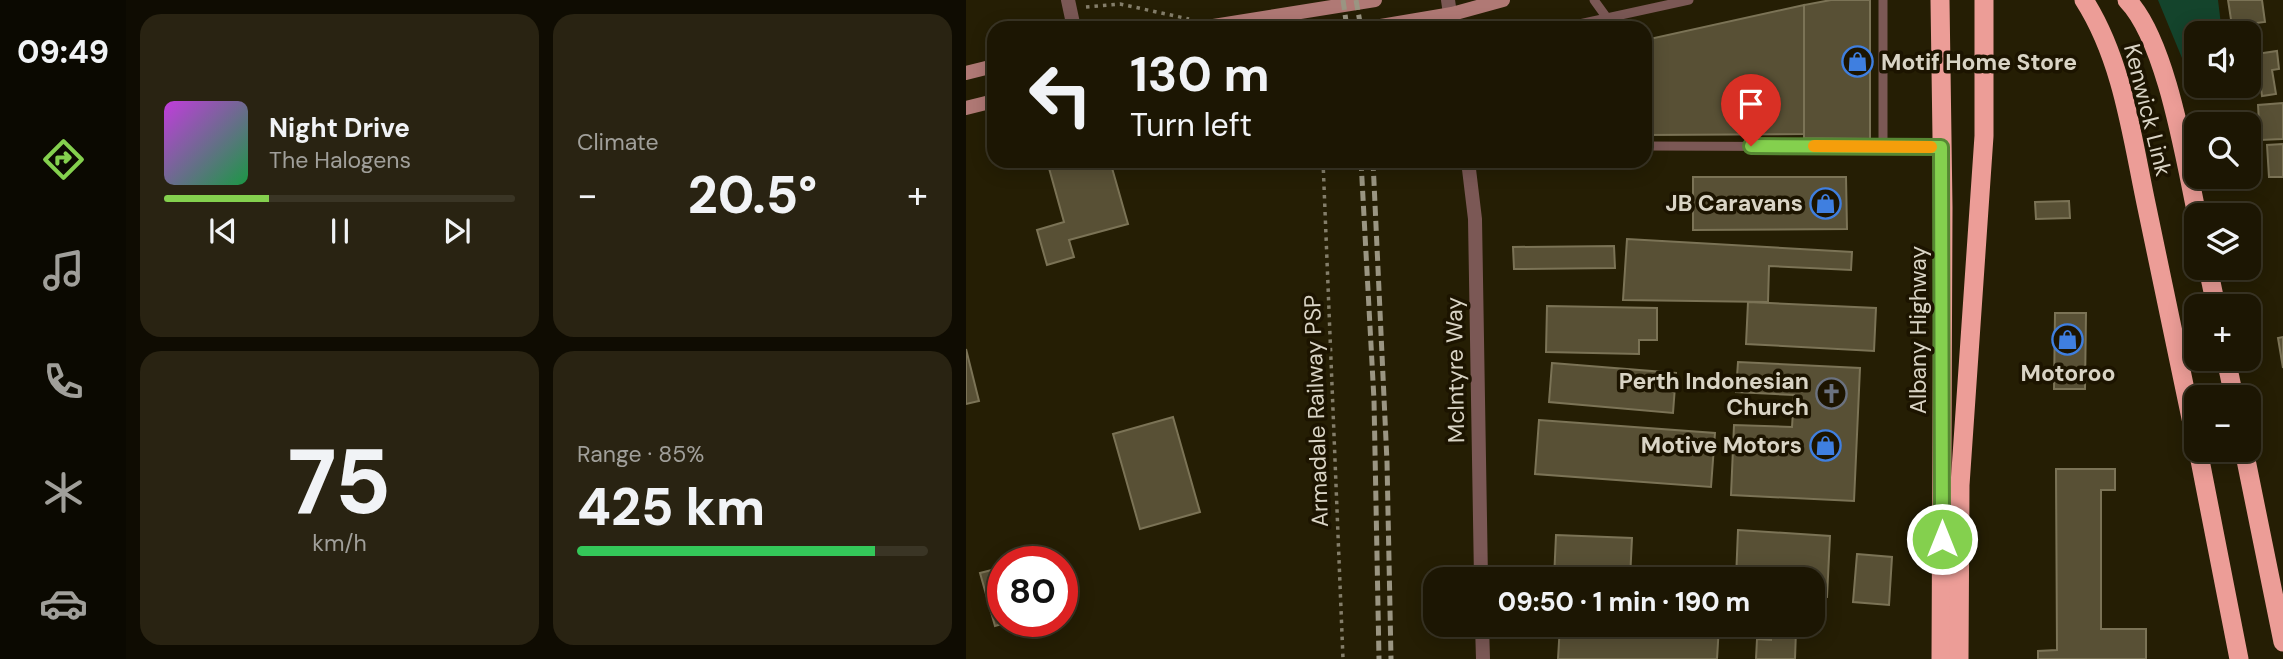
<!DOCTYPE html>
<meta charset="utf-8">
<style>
body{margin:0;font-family:"DM Sans",sans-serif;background:#292312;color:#f1f3f6;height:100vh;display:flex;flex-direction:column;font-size:26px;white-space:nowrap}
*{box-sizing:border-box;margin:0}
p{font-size:23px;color:#a09f9a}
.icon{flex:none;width:38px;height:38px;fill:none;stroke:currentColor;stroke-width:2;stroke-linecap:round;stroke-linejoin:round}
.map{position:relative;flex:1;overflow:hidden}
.side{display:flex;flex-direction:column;gap:14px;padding:14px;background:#0f0c02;width:840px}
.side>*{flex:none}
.guide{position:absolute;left:21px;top:21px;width:665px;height:147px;border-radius:21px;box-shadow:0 4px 18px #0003,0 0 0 2px #3a3525;background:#1c1603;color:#f1f3f6;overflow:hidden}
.buttons{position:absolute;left:1218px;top:21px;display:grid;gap:14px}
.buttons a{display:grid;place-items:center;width:77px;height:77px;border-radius:14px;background:#1c1603;box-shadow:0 4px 18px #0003,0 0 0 2px #3a3525;font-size:35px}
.speed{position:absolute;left:21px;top:546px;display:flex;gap:14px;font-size:35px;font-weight:700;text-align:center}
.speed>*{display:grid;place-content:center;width:91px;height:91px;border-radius:50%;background:#1c1603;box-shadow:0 4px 18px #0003,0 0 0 2px #3a3525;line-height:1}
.speed .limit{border:10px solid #d22;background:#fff;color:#111}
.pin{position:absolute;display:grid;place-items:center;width:60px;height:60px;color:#fff;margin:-72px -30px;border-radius:50% 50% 50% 0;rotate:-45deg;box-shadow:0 0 7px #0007}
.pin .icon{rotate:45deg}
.me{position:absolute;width:77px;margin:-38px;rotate:0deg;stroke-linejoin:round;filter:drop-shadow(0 0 5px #0008)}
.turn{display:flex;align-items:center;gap:24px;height:147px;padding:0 28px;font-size:32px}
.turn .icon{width:91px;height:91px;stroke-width:2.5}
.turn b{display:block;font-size:49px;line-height:60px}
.big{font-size:52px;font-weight:800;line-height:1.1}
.side .widget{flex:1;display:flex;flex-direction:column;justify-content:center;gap:10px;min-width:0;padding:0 24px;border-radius:21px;background:#292312}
.side .dial{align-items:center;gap:0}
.dial b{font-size:91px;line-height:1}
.song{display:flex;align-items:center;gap:21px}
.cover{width:84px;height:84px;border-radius:10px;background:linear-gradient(135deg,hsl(290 70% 55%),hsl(140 70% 35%))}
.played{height:7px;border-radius:4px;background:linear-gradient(90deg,#84d04e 30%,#3a3525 30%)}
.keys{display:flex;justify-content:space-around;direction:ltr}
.heat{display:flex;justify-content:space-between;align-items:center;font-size:38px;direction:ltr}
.charge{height:10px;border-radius:5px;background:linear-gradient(90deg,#34c759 85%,#3a3525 0)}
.side .tiles{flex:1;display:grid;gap:14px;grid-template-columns:repeat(2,1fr)}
.trip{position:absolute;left:457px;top:567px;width:402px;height:70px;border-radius:21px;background:#1c1603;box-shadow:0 4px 18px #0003,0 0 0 2px #3a3525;font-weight:800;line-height:70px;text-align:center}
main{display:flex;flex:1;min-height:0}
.dock{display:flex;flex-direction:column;width:126px;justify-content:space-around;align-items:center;background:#0b0901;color:#a09f9a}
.dock .icon{width:49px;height:49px}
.dock .selected{color:#84d04e}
.dock b{font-size:32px;color:#f1f3f6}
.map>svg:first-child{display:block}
.green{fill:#14442c}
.building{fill:#585035;stroke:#7b7356;stroke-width:2}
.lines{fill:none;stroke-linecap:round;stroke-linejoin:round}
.path{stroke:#847e6a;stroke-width:3.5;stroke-dasharray:3.5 5;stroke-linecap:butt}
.service{stroke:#7b5855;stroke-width:9}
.minor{stroke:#7b5855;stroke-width:14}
.secondary{stroke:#b07975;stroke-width:14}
.trunk{stroke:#ec9d97;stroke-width:19}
.rail{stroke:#9a9582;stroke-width:5;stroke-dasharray:10 5;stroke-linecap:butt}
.route-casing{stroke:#568733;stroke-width:18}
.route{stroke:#84d04e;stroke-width:12}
.slow{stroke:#f59e0b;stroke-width:12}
.labels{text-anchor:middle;stroke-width:7;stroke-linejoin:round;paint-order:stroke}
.poi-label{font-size:23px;font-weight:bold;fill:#d9d4c5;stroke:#1c1400;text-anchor:end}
.street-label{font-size:23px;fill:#d9d4c5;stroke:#1c1400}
</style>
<main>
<nav class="dock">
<b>09:49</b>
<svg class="icon selected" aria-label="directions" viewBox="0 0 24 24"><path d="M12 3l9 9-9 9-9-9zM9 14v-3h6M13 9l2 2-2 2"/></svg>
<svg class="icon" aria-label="music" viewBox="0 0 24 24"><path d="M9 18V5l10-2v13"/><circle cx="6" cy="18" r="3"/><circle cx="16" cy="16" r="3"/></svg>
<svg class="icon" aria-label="phone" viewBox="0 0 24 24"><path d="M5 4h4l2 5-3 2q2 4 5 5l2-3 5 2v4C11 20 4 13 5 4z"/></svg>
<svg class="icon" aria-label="climate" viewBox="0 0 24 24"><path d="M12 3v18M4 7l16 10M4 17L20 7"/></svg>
<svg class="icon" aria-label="car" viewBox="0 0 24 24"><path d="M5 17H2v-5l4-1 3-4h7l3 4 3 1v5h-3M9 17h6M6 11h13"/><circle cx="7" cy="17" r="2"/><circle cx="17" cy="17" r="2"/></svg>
</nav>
<section class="side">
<div class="tiles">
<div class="widget">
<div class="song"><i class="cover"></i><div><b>Night Drive</b><p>The Halogens</p></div></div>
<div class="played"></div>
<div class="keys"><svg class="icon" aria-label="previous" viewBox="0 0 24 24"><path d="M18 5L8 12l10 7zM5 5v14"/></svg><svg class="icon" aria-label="pause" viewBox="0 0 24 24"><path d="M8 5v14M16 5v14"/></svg><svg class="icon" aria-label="next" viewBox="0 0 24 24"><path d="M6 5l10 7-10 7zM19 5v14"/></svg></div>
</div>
<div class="widget"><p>Climate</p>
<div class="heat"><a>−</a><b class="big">20.5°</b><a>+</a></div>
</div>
<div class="widget dial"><b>75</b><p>km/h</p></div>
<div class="widget"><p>Range · 85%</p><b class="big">425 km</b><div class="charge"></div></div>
</div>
</section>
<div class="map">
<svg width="1317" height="659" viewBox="0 0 1317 659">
<rect width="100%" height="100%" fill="#251e04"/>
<!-- green -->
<path class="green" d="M 1192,0 L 1252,0 L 1256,33 L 1230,33 L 1230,73 L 1223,75 Z"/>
<!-- building -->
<g class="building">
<path d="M 865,0 L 904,0 L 904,139 L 838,138 L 838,5 Z"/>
<path d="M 1262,0 L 1296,0 L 1299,22 L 1266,26 Z"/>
<path d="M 838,5 L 838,134 L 679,135 L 679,40 Z"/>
<path d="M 1311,51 L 1313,69 L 1306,70 L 1310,94 L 1296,96 L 1295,88 L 1282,89 L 1283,55 Z"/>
<path d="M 1317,103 L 1317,139 L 1294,140 L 1292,105 Z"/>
<path d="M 1317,144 L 1317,177 L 1303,177 L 1301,145 Z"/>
<path d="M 81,161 L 144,161 L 162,224 L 103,240 L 108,257 L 81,265 L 71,230 L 98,222 Z"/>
<path d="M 727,177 L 880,177 L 881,229 L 727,230 Z"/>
<path d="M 1103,201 L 1104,218 L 1070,219 L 1069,202 Z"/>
<path d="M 661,239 L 886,252 L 885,270 L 803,266 L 802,302 L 657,300 Z"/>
<path d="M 648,246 L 649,268 L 548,269 L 547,247 Z"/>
<path d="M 782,302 L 910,308 L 908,351 L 780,344 Z"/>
<path d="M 581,306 L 691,308 L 691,340 L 673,340 L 673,354 L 580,352 Z"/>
<path d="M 1089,313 L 1120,313 L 1119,389 L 1088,389 Z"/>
<path d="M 1317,337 L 1317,368 L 1312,338 Z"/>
<path d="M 0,349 L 13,401 L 0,404 Z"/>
<path d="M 772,362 L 894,368 L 888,501 L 765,495 L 768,425 L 826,427 L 828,395 L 770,392 Z"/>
<path d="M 586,363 L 710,373 L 707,413 L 583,402 Z"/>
<path d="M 207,417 L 234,512 L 174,529 L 147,434 Z"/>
<path d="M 573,420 L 749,433 L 745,487 L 569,474 Z"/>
<path d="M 1090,469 L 1149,469 L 1149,490 L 1135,490 L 1135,629 L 1180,629 L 1180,659 L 1072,659 L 1072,651 L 1091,650 Z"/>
<path d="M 772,530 L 864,536 L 861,597 L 847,596 L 847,579 L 770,579 Z"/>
<path d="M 590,535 L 666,538 L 664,579 L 588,579 Z"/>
<path d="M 891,554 L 926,557 L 923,605 L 887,602 Z"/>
<path d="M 37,567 L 37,621 L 46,621 L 29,626 L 14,573 Z"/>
<path d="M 594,625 L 753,626 L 751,659 L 592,659 Z"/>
<path d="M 805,629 L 830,630 L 829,659 L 790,659 L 791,639 L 805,640 Z"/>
</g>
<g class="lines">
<!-- path -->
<g class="path">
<path d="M 120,7 L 154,4 L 223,19"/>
<path d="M 357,161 L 377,659"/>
</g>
<!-- service -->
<g class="service">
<path d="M 628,0 L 641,18"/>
<path d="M 595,28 L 723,0"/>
<path d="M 679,146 L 975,147"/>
<path d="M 917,146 L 917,0"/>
</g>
<!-- minor -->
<g class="minor">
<path d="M 102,0 L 108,28"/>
<path d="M 482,0 L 486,28"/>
<path d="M 502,161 L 509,219 L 515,579"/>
<path d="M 516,625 L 517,659"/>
</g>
<!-- secondary -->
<g class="secondary">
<path d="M 235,28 L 409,0"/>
<path d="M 403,28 L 486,14 L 537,0"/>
<path d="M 0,73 L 28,66"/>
<path d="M 0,108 L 28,101"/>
</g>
<!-- trunk -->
<g class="trunk">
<path d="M 974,0 L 977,207 L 975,659"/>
<path d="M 1118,0 C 1157,61 1166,138 1181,208 C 1198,286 1214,364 1230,442"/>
<path d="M 1161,0 C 1200,40 1219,159 1231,215"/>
<path d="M 1242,268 L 1250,306"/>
<path d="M 1260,359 L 1268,397"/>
<path d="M 1232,450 L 1273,659"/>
<path d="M 1278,450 L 1317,642"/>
<path d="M 993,659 L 994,485 L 1018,136 L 1018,0"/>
</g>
<!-- rail -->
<g class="rail">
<path d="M 377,0 L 381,28"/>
<path d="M 390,0 L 395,28"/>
<path d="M 395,161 L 408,400 L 413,659"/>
<path d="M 407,161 L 421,462 L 425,659"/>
</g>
</g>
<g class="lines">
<defs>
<path id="route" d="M 785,146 L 975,147 L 976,539"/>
</defs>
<!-- route casing -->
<use href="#route" class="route-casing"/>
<!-- route -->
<use href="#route" class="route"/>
<!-- slow -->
<path class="slow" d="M 848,146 L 965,147"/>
</g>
<!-- icons -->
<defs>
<symbol id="shop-ring" viewBox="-11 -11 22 22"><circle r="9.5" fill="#1c1400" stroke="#3f7fe0" stroke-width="1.5"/><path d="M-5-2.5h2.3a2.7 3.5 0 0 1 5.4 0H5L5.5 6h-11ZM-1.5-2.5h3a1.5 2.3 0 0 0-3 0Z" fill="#3f7fe0"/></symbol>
<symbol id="church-ring" viewBox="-11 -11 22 22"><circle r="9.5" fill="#1c1400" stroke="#6b7280" stroke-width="1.5"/><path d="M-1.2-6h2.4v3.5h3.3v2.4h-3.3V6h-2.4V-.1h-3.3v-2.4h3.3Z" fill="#6b7280"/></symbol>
</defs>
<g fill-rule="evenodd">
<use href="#shop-ring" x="874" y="44" width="35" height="35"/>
<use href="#shop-ring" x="842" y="186" width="35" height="35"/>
<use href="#shop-ring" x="1084" y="322" width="35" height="35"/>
<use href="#church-ring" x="848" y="376" width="35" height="35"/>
<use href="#shop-ring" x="842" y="428" width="35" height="35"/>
</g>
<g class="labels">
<!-- poi labels -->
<g class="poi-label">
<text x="915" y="70" text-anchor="start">Motif Home Store</text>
<text x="837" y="211">JB Caravans</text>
<text x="1102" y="381" text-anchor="middle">Motoroo</text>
<text x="843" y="389">Perth Indonesian<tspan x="843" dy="26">Church</tspan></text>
<text x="836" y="453">Motive Motors</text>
</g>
<!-- street labels -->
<g class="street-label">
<text transform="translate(1182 110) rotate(76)" y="8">Kenwick Link</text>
<text transform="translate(952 330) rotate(-90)" y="8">Albany Highway</text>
<text transform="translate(489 370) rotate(-91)" y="8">McIntyre Way</text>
<text transform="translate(350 411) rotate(-92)" y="8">Armadale Railway PSP</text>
</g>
</g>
</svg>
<div class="buttons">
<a><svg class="icon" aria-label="sound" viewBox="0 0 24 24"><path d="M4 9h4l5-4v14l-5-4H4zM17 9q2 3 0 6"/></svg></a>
<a><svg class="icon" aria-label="search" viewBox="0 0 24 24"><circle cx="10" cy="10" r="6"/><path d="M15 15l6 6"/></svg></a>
<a><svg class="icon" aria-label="layers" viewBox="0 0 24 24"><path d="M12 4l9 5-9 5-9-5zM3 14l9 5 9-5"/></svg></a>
<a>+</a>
<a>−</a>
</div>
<div class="speed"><div class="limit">80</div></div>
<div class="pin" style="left:785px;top:146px;background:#d93025"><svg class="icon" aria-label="arrive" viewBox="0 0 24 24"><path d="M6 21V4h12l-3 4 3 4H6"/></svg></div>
<svg class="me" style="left:976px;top:539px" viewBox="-20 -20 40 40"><circle r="17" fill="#84d04e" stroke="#fff" stroke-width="3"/><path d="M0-11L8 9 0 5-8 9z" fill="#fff"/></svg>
<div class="trip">09:50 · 1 min · 190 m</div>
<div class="guide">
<div class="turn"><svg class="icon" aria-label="left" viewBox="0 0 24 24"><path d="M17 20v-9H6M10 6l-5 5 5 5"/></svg><div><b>130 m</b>Turn left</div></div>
</div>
</div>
</main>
